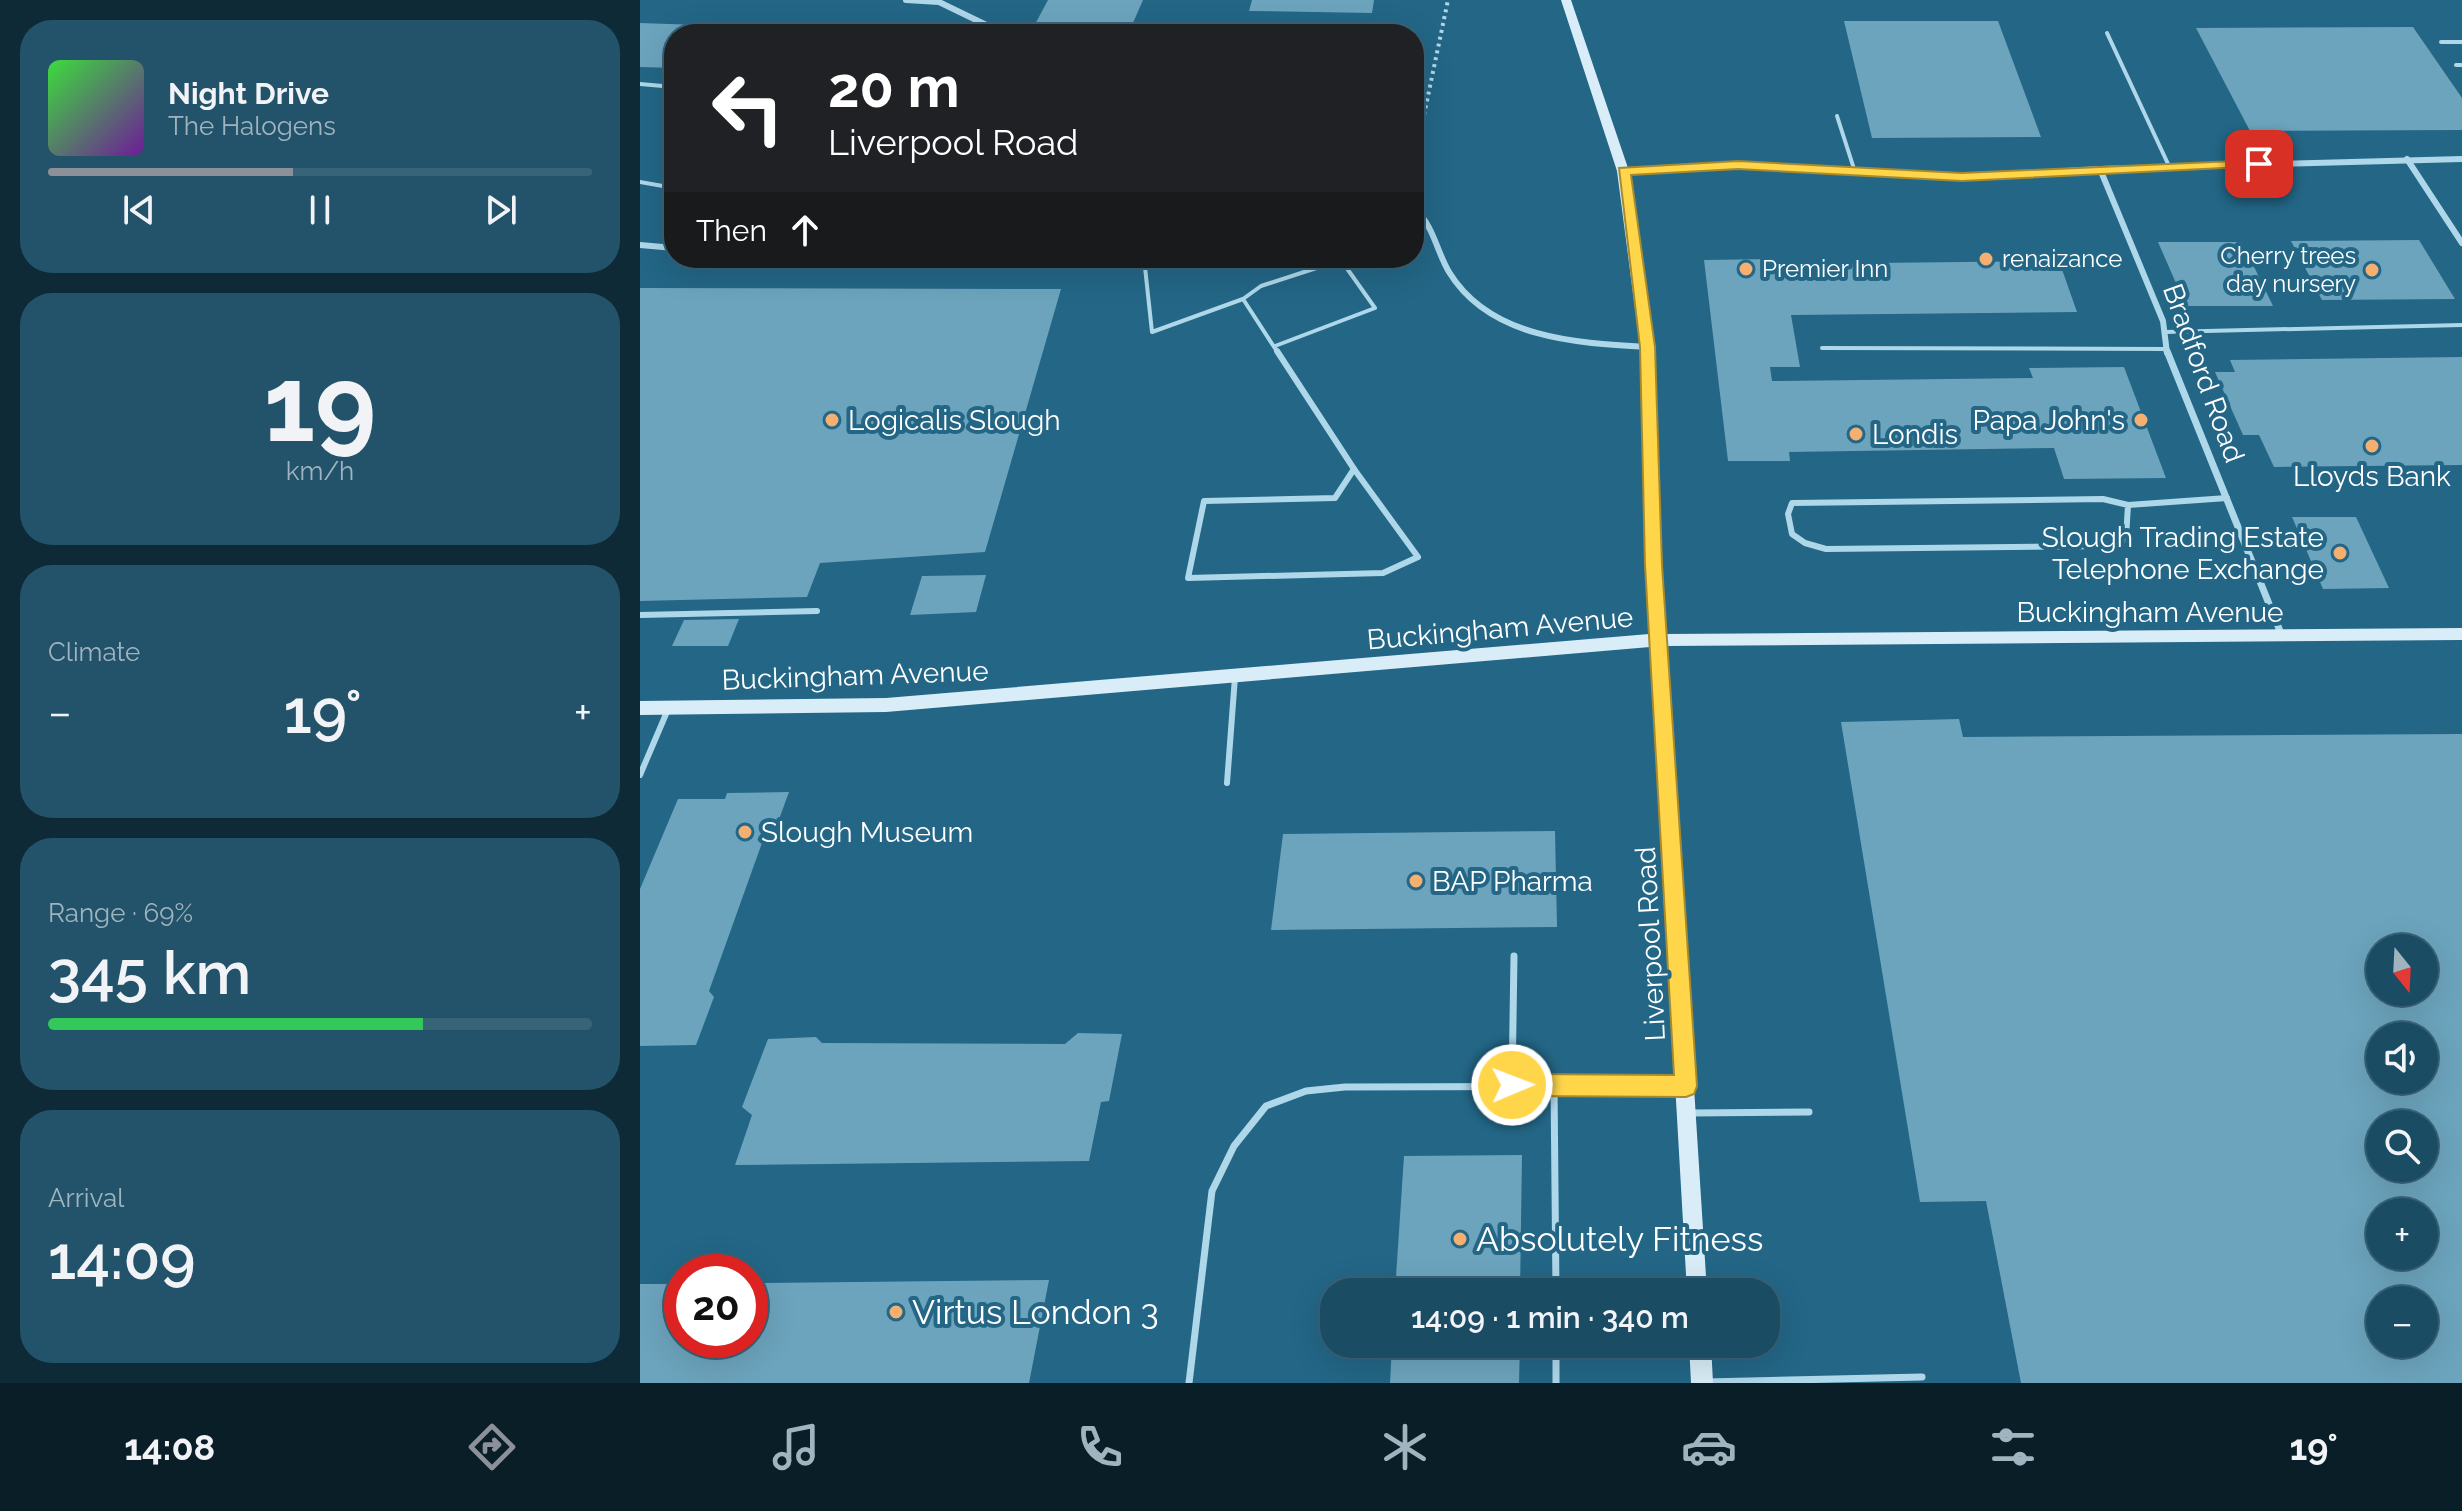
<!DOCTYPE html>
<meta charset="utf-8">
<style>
body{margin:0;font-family:Raleway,sans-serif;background:#23536a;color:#f1f3f6;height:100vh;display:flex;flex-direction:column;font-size:30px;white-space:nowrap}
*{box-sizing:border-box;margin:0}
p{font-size:26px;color:#9fb4bf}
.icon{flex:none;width:44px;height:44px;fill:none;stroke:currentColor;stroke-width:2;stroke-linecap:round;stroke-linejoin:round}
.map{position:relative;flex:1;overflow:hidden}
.panel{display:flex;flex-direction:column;gap:20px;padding:20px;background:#0e2a37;width:640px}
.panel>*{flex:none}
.top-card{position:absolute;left:24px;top:24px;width:760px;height:244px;border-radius:32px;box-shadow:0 8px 32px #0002,0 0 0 2px #386378;background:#202124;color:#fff;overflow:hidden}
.needle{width:52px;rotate:162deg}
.tools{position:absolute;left:1726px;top:934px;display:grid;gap:16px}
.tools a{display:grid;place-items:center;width:72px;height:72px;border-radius:50%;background:#1a4c64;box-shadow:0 8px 32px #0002,0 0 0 2px #386378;font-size:40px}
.speed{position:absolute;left:24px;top:1254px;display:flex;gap:16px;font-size:40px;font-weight:700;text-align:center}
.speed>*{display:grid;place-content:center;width:104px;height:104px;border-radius:50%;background:#1a4c64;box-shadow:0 8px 32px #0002,0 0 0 2px #386378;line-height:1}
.speed .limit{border:12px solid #d22;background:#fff;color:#111}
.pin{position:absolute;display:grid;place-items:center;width:68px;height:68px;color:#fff;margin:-34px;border-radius:16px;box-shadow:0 4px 12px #0006}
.me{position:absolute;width:88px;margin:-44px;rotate:89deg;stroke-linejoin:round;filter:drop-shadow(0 0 6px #0008)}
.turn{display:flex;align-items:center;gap:28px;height:168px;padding:0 32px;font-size:36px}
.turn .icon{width:104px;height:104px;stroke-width:2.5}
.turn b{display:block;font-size:56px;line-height:68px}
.then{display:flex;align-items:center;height:76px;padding:0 32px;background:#0003;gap:16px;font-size:30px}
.big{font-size:60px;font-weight:600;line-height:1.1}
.panel .widget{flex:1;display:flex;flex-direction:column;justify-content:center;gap:12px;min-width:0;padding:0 28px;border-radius:32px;background:#23536a}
.panel .dial{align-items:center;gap:0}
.dial b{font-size:104px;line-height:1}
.song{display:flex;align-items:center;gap:24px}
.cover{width:96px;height:96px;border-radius:12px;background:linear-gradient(135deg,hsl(120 70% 55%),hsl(280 70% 35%))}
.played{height:8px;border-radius:4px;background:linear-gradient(90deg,#8c9099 45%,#386378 45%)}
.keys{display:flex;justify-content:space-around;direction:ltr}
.heat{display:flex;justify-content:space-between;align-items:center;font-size:44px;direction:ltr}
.charge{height:12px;border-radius:6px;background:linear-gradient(90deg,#34c759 69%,#386378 0)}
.trip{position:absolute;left:680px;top:1278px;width:460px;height:80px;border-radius:32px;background:#1a4c64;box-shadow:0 8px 32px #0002,0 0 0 2px #386378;font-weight:600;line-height:80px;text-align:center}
.tabs{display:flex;height:128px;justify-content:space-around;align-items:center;background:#0a1e28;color:#9fb4bf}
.tabs .icon{width:56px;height:56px}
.tabs .active{color:#8c9099}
.tabs b{font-size:36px;color:#f1f3f6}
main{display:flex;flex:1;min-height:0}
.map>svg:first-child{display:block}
.building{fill:#6ca4bd;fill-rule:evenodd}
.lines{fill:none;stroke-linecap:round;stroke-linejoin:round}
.path{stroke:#aed7e9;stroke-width:4;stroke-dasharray:3 4;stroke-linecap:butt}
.lane-far2{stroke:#aed7e9;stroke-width:4}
.lane-far1{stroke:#aed7e9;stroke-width:6}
.lane{stroke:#aed7e9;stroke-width:7}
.street-far1{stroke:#aed7e9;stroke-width:6}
.street{stroke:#aed7e9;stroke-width:7}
.secondary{fill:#d8edf7;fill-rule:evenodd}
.route{fill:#ffd54a;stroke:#a68a30;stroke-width:2}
.poi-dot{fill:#f4af71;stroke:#236686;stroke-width:3}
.labels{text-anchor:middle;stroke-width:8;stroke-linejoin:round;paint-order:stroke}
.far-poi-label{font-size:24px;fill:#fff;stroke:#236686;text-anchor:start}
.street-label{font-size:28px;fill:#fff;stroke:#236686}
.poi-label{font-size:28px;fill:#fff;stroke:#236686;text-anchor:start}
.near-poi-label{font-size:34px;fill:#fff;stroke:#236686;text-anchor:start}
</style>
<main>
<section class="panel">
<div class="widget">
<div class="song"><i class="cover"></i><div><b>Night Drive</b><p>The Halogens</p></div></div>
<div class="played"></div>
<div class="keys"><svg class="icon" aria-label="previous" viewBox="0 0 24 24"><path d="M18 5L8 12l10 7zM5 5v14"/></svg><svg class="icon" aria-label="pause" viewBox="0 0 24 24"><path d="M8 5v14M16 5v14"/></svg><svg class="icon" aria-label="next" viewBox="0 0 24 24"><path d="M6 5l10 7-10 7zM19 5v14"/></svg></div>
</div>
<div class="widget dial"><b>19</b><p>km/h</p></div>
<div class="widget"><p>Climate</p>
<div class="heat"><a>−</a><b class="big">19°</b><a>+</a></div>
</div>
<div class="widget"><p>Range · 69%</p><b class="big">345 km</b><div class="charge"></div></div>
<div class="widget"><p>Arrival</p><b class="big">14:09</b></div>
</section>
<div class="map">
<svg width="1822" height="1383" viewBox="0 0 1822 1383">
<rect width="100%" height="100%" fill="#236686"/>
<!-- building -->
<g class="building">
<path d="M 408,0 L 503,0 L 489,32 L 393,28 Z"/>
<path d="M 612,0 L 734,0 L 732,13 L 609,11 Z"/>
<path d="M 1204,21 L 1358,21 L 1401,137 L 1232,138 Z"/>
<path d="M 0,23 L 204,30 L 201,34 L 34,34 L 34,68 L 0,67 Z"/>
<path d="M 1773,27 L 1822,98 L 1822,130 L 1610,131 L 1556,28 Z"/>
<path d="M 541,30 L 593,31 L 593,34 L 540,34 Z"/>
<path d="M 1779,240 L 1815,299 L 1682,300 L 1651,241 Z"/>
<path d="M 1518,242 L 1602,242 L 1633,306 L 1546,306 Z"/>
<path d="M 1133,259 L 1134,264 L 1419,261 L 1437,312 L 1151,315 L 1160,367 L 1130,367 L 1132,381 L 1393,378 L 1389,368 L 1484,367 L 1526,478 L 1424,479 L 1414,448 L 1149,452 L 1150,461 L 1088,461 L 1064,260 Z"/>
<path d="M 0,288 L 421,289 L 345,552 L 180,563 L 167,597 L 0,601 Z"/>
<path d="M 1822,357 L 1822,465 L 1634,467 L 1619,435 L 1603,435 L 1575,372 L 1595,372 L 1590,360 Z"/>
<path d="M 1652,517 L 1716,517 L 1749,588 L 1683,589 Z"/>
<path d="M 346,575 L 336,612 L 270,615 L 282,576 Z"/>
<path d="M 99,619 L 88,646 L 32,646 L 44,620 Z"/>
<path d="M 1319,719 L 1323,737 L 1822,734 L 1822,1383 L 1381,1383 L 1346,1201 L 1280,1202 L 1201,722 ZM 1740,948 L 1784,948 L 1784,992 L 1740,992 ZM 1740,1036 L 1784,1036 L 1784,1080 L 1740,1080 ZM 1740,1124 L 1784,1124 L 1784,1168 L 1740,1168 ZM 1740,1212 L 1784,1212 L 1784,1256 L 1740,1256 ZM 1740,1300 L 1784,1300 L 1784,1344 L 1740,1344 Z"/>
<path d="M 149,792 L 134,833 L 123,840 L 69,991 L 74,997 L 56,1045 L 0,1046 L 0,889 L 38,799 L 85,799 L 87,793 Z"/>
<path d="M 915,831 L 917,927 L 631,930 L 643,834 Z"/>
<path d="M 438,1033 L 482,1034 L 469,1101 L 461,1102 L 449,1161 L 95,1165 L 112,1115 L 102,1107 L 128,1039 L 176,1037 L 182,1043 L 425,1044 Z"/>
<path d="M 882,1155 L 880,1292 L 755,1292 L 764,1156 Z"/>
<path d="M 409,1280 L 389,1383 L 0,1383 L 0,1284 L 42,1284 L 42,1340 L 110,1340 L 110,1283 Z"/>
<path d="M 752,1344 L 880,1344 L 879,1383 L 750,1383 Z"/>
</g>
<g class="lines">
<!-- path -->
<path class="path" d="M 774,163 L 808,0"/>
<!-- lane-far2 -->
<g class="lane-far2">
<path d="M 1467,33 L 1529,166"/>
<path d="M 1801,42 L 1822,42"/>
<path d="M 1816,65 L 1822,65"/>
<path d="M 0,84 L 34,87"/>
<path d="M 1197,116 L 1215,172"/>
<path d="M 0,182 L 34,188"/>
<path d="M 504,258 L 512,332 L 603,299 L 621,286 L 701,260 L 735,308 L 635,346"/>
<path d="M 603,299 L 638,353"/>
<path d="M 1525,332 L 1822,325"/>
<path d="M 1182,348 L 1526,349"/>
</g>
<!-- lane-far1 -->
<g class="lane-far1">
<path d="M 637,351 L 714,469"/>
<path d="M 714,469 L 778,557 L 743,573 L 548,578 L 564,501 L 695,498 Z"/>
<path d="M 1463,499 L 1488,505 L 1486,538 L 1474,546 L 1186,549 L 1165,543 L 1152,534 L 1148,514 L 1152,503 Z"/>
<path d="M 1488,505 L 1587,498"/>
<path d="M 0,615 L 177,611"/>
<path d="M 0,775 L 29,707"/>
<path d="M 587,783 L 595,677"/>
</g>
<!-- lane -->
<g class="lane">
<path d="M 914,1084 L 916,1292"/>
<path d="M 872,1085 L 874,956"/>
<path d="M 1051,1113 L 1169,1112"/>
<path d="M 916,1344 L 916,1383"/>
<path d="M 1066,1382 L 1282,1377"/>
<path d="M 549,1383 L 572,1191 L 594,1146 L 626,1106 L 666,1091 L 705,1087 L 1042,1086"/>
</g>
<!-- street-far1 -->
<g class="street-far1">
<path d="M 266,0 L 299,2 L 365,34"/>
<path d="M 1767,159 L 1822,243"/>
<path d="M 1460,169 L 1523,321 L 1527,353"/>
<path d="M 983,171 L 1098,165 L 1322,177 L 1460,169 L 1822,159"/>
<path d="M 774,208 C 794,226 796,250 809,272 C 850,339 937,343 1007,347"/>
<path d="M 0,245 L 34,248"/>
<path d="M 261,258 L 355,258"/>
</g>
<!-- street -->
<path class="street" d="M 1527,351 L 1642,636"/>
<!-- secondary -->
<g class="secondary">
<path d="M 921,0 L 931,0 L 989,171 L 1014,347 L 1025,634 L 1822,628 L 1822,640 L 1026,646 L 1067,1292 L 1047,1292 L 1010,647 L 246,712 L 0,715 L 0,701 L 246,698 L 1009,634 L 1000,347 L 977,171 Z"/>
<path d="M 1049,1344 L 1071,1344 L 1073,1383 L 1051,1383 Z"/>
</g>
</g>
<!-- route -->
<path class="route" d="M 1619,160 L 1623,161 L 1623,166 L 1322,181 L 1098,169 L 991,175 L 1015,347 L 1022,565 L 1057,1086 L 1054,1094 L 1046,1097 L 872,1096 L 865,1093 L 861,1085 L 865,1077 L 872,1074 L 1034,1075 L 1005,565 L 1000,347 L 979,168 L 1098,161 L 1322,173 Z"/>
<!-- markers -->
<g class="poi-dot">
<circle cx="1346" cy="259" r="8"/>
<circle cx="1106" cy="269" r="8"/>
<circle cx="1732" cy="270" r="8"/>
<circle cx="192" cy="420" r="8"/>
<circle cx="1501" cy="420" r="8"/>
<circle cx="1216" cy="434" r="8"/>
<circle cx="1732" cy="446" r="8"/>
<circle cx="1700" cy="553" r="8"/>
<circle cx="105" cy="832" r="8"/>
<circle cx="776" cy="881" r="8"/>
<circle cx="820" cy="1239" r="8"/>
<circle cx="256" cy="1312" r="8"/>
</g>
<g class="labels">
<!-- far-poi labels -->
<g class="far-poi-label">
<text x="1716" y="264" text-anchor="end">Cherry trees<tspan x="1716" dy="28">day nursery</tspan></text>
<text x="1362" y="267">renaizance</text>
<text x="1122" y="277">Premier Inn</text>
</g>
<!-- street labels -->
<g class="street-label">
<text transform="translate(1564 373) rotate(70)" y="10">Bradford Road</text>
<text x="1510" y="622">Buckingham Avenue</text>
<text transform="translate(860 628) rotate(-5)" y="10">Buckingham Avenue</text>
<text transform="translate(215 675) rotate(-2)" y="10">Buckingham Avenue</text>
<text transform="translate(1010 944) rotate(-93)" y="10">Liverpool Road</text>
</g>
<!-- poi labels -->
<g class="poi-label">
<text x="208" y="430">Logicalis Slough</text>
<text x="1485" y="430" text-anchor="end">Papa John's</text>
<text x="1232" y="444">Londis</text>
<text x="1732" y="486" text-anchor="middle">Lloyds Bank</text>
<text x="1684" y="547" text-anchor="end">Slough Trading Estate<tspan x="1684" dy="32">Telephone Exchange</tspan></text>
<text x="121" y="842">Slough Museum</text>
<text x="792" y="891">BAP Pharma</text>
</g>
<!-- near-poi labels -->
<g class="near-poi-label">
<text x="836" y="1251">Absolutely Fitness</text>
<text x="272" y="1324">Virtus London 3</text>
</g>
</g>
</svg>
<div class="tools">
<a><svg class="needle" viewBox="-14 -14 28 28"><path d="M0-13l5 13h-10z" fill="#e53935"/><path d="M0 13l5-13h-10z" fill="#9fb4bf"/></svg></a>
<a><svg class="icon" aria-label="sound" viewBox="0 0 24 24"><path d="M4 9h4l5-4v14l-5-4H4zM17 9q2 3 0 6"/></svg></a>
<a><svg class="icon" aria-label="search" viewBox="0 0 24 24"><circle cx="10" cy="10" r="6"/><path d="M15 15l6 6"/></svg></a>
<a>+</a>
<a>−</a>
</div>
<div class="speed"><div class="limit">20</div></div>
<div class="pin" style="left:1619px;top:164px;background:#d93025"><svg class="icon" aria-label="arrive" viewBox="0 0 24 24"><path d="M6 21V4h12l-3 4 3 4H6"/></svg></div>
<svg class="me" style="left:872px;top:1085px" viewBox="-20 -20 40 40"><circle r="17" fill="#ffd54a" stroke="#fff" stroke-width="3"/><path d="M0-11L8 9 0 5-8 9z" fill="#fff"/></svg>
<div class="trip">14:09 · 1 min · 340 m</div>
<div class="top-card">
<div class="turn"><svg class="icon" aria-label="left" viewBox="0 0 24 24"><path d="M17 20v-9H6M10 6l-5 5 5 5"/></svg><div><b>20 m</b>Liverpool Road</div></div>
<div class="then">Then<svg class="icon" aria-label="ahead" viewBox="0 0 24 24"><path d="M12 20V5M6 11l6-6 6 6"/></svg></div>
</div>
</div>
</main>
<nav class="tabs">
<b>14:08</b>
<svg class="icon active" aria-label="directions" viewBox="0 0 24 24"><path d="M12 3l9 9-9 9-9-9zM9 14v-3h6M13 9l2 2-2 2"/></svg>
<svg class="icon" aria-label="music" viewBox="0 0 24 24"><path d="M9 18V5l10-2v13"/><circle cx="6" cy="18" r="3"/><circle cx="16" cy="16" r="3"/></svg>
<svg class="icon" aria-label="phone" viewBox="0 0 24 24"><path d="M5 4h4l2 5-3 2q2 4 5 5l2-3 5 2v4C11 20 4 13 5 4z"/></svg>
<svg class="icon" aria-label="climate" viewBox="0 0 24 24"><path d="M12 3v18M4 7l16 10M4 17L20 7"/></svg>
<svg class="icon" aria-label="car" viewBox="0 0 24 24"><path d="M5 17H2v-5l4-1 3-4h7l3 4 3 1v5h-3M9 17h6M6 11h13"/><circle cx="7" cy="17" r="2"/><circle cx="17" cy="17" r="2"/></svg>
<svg class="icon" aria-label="filters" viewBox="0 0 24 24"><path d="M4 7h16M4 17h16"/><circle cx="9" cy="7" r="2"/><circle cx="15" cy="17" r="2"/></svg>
<b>19°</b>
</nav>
